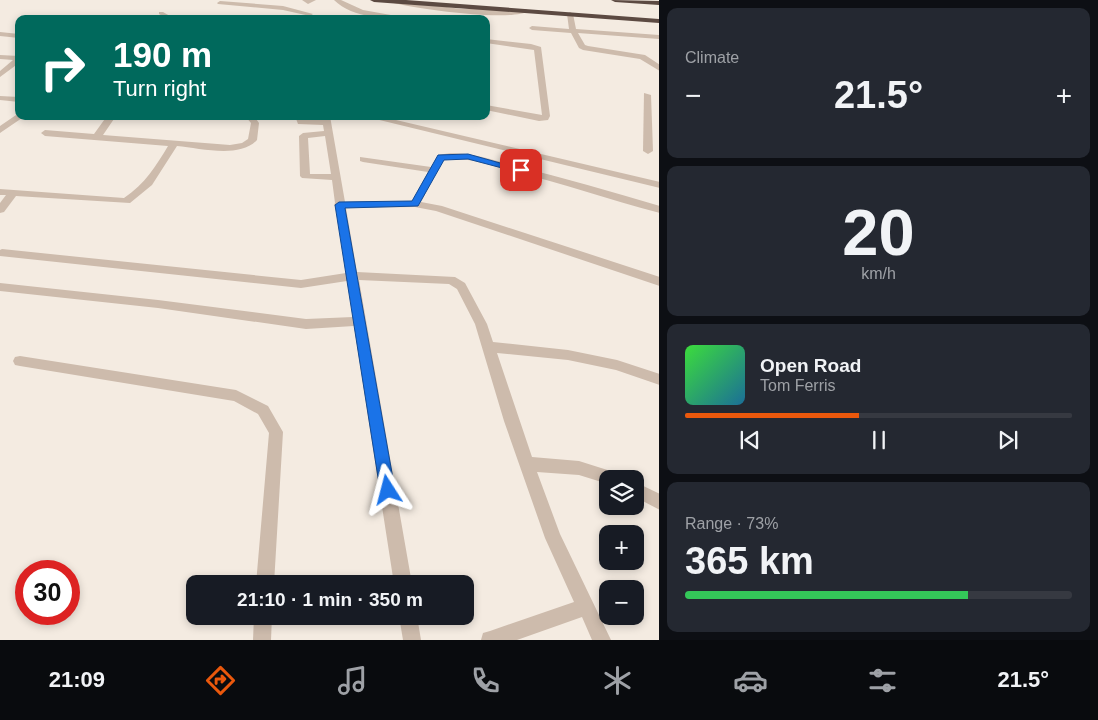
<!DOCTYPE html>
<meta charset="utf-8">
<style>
body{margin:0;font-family:Arial,sans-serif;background:#242831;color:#f1f3f6;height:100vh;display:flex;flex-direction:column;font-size:19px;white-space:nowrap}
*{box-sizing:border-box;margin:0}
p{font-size:16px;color:#9ea1a6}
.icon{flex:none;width:28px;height:28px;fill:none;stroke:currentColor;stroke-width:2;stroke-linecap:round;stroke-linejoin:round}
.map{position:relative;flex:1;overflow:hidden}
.details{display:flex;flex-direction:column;gap:8px;padding:8px;background:#0d0f14;width:439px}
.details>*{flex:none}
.hud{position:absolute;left:15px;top:15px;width:475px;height:105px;border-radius:10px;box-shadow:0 2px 8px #0003;background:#00695c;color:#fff;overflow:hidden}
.buttons{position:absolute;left:599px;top:470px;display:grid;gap:10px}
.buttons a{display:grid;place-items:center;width:45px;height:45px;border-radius:10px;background:#171b24;box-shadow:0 2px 8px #0003;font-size:25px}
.speed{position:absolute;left:15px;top:560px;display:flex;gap:10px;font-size:25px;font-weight:700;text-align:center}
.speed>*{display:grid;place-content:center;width:65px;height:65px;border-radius:50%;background:#171b24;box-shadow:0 2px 8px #0003;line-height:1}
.speed .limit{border:8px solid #d22;background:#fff;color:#111}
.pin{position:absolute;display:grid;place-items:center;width:42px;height:42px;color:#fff;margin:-21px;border-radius:10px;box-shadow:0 2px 8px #0006}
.me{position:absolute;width:55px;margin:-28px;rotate:351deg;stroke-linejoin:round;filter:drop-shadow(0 0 4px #0008)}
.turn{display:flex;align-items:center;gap:18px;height:105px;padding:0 15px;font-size:22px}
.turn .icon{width:65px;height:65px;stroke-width:2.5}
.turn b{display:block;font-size:35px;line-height:42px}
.big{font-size:38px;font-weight:700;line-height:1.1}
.details .widget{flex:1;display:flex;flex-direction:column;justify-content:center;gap:8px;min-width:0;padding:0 18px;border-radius:10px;background:#242831}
.details .dial{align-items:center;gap:0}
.dial b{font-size:65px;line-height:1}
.song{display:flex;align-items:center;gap:15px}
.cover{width:60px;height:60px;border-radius:8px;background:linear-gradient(135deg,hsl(120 70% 55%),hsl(200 70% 35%))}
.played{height:5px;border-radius:2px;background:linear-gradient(90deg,#ea580c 45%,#363941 45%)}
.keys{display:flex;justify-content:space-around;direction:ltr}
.heat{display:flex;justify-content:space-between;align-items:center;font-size:28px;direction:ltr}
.charge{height:8px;border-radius:4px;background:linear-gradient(90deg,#34c759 73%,#363941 0)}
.trip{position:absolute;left:186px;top:575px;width:288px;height:50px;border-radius:10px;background:#171b24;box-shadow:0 2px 8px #0003;font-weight:700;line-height:50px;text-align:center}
.menu{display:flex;height:80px;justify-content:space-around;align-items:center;background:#090b0e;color:#9ea1a6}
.menu .icon{width:35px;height:35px}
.menu .active{color:#ea580c}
.menu b{font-size:22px;color:#f1f3f6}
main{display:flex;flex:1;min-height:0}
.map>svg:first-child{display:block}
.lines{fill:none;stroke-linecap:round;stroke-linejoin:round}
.minor{fill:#cdbbac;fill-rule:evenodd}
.highway{fill:#5c4a42;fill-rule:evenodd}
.route{fill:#1a73e8;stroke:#114b97}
</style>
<main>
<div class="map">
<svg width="660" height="640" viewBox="0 0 660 640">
<rect width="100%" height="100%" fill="#f4ebe1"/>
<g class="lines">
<!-- minor -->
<g class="minor">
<path d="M 302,0 L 316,0 L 308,4 Z"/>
<path d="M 334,0 L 341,0 L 363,10 L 413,19 C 388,19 353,19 334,0 Z"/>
<path d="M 396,0 L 461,9 L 526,9 L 529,11 C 511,22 417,9 394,3 L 394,1 Z"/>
<path d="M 220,1 L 283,6 L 313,14 L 310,16 L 283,10 L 218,4 L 217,3 Z"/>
<path d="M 159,12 L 163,12 L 175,19 L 167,19 L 159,14 Z"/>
<path d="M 570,12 L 573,14 L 576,29 L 660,35 L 660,39 L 578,33 L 585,45 L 588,46 L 645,55 L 660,65 L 660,71 L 640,59 L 583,50 L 579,48 L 571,33 L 532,30 L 529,28 L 532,26 L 569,29 L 567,14 Z"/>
<path d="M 0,32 L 19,34 L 19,38 L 0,36 Z"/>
<path d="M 486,39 L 531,44 L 541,47 L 550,116 L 548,120 L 539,121 L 486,110 L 486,105 L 542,115 L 534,50 L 486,43 Z"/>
<path d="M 0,55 L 19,56 L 19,63 L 0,77 L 0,71 L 13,60 L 0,59 Z"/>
<path d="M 644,93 L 651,95 L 653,151 L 648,154 L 643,151 Z"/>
<path d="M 0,96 L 19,97 L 19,102 L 0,100 Z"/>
<path d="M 19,113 L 19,116 L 23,116 L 22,118 L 0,133 L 0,126 Z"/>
<path d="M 107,116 L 116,116 L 103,135 L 230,145 L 242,143 L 248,139 L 251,123 L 245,116 L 254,116 L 259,123 L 257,140 C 239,159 200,148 177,146 L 152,185 L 130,203 L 16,196 L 4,212 L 0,213 L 0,203 L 6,195 L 0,195 L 0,189 L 124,198 C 145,184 156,166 168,146 L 45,136 L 41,133 L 45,130 L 94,134 Z"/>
<path d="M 295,116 L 303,116 L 304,119 L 322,119 L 322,116 L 330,116 L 345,202 L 412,201 L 428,172 L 363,162 L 360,161 L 360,157 L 431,167 L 438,155 C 464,149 491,160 516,166 C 564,178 612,192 660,206 L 660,213 C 610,200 562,183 512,171 C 489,165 468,157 444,159 L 421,202 L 442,206 L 660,277 L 660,286 L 436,211 L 415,207 L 346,208 L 357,272 L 455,277 L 465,283 L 487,324 L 493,342 L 568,350 L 617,360 L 660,374 L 660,385 L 616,370 L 568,360 L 497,353 L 532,457 L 579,461 L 620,474 L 623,479 L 608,479 L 608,484 L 579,475 L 537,472 L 560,534 L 611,640 L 592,640 L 582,617 L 517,640 L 481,640 L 483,633 L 490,631 L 574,602 L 545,538 L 504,421 L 475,324 L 457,289 L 449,284 L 359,280 L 412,584 L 394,584 L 354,326 L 306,329 L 158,308 L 0,291 L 0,283 L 158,300 L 306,319 L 353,317 L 347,281 L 301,288 L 0,256 L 0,250 L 2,249 L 301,280 L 346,273 L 336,207 L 334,205 L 335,203 L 332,180 L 302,178 L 300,176 L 299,136 L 303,133 L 324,131 L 323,125 L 298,124 ZM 325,136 L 331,174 L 310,174 L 308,138 Z"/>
<path d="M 363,116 L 379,116 L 660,182 L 660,188 Z"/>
<path d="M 20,356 L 236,390 L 268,406 L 283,432 L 274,584 L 256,584 L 269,433 L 258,414 L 234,401 L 20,366 L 15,365 L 13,361 L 15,357 Z"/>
<path d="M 635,482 L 660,494 L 660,510 L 635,497 Z"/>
<path d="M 254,616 L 272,616 L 271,640 L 253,640 Z"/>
<path d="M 399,616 L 417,616 L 421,640 L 403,640 Z"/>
</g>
<!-- highway -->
<g class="highway">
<path d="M 370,0 L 406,0 L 660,19 L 660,23 L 374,2 Z"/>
<path d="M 611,0 L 660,1 L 660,5 L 615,2 Z"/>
</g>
</g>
<!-- route -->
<path class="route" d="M 468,154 L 525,170 L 521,173 L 468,159 L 444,160 L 418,206 L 345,208 L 395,490 L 393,495 L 388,497 L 383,495 L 380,490 L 335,205 L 339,202 L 412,201 L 438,155 Z"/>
</svg>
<div class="buttons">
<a><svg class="icon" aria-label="layers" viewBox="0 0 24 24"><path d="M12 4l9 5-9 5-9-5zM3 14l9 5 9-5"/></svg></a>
<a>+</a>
<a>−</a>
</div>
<div class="speed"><div class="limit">30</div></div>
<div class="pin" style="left:521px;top:170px;background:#d93025"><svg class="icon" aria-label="arrive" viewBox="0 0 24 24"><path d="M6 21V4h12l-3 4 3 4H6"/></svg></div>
<svg class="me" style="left:388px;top:490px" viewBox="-20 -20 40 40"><path d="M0-17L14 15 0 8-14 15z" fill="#1a73e8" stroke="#fff" stroke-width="4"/></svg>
<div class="trip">21:10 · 1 min · 350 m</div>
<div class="hud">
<div class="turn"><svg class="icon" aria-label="right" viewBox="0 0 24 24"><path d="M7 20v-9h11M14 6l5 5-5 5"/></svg><div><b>190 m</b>Turn right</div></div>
</div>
</div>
<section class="details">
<div class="widget"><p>Climate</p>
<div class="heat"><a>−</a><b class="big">21.5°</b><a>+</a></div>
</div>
<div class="widget dial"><b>20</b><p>km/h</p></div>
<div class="widget">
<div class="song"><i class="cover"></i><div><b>Open Road</b><p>Tom Ferris</p></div></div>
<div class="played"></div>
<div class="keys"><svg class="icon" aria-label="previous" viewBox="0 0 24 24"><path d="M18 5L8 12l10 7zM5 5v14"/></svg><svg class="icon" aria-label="pause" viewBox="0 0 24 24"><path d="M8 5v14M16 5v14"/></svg><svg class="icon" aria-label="next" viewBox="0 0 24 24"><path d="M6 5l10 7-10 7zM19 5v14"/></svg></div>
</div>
<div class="widget"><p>Range · 73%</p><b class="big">365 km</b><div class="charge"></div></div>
</section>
</main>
<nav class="menu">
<b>21:09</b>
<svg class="icon active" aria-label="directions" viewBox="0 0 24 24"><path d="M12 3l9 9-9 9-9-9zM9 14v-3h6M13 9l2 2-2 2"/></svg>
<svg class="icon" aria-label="music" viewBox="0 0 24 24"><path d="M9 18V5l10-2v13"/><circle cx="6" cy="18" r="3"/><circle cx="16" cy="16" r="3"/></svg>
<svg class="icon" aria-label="phone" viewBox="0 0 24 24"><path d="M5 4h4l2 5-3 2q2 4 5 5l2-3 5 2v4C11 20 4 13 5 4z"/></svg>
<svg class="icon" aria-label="climate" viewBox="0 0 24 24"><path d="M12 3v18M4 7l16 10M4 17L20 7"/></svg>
<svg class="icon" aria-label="car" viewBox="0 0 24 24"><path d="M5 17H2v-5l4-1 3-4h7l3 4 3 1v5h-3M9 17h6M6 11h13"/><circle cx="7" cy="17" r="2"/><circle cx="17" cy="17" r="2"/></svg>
<svg class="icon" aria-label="filters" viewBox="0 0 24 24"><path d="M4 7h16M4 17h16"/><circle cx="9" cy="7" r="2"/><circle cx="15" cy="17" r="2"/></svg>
<b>21.5°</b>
</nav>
